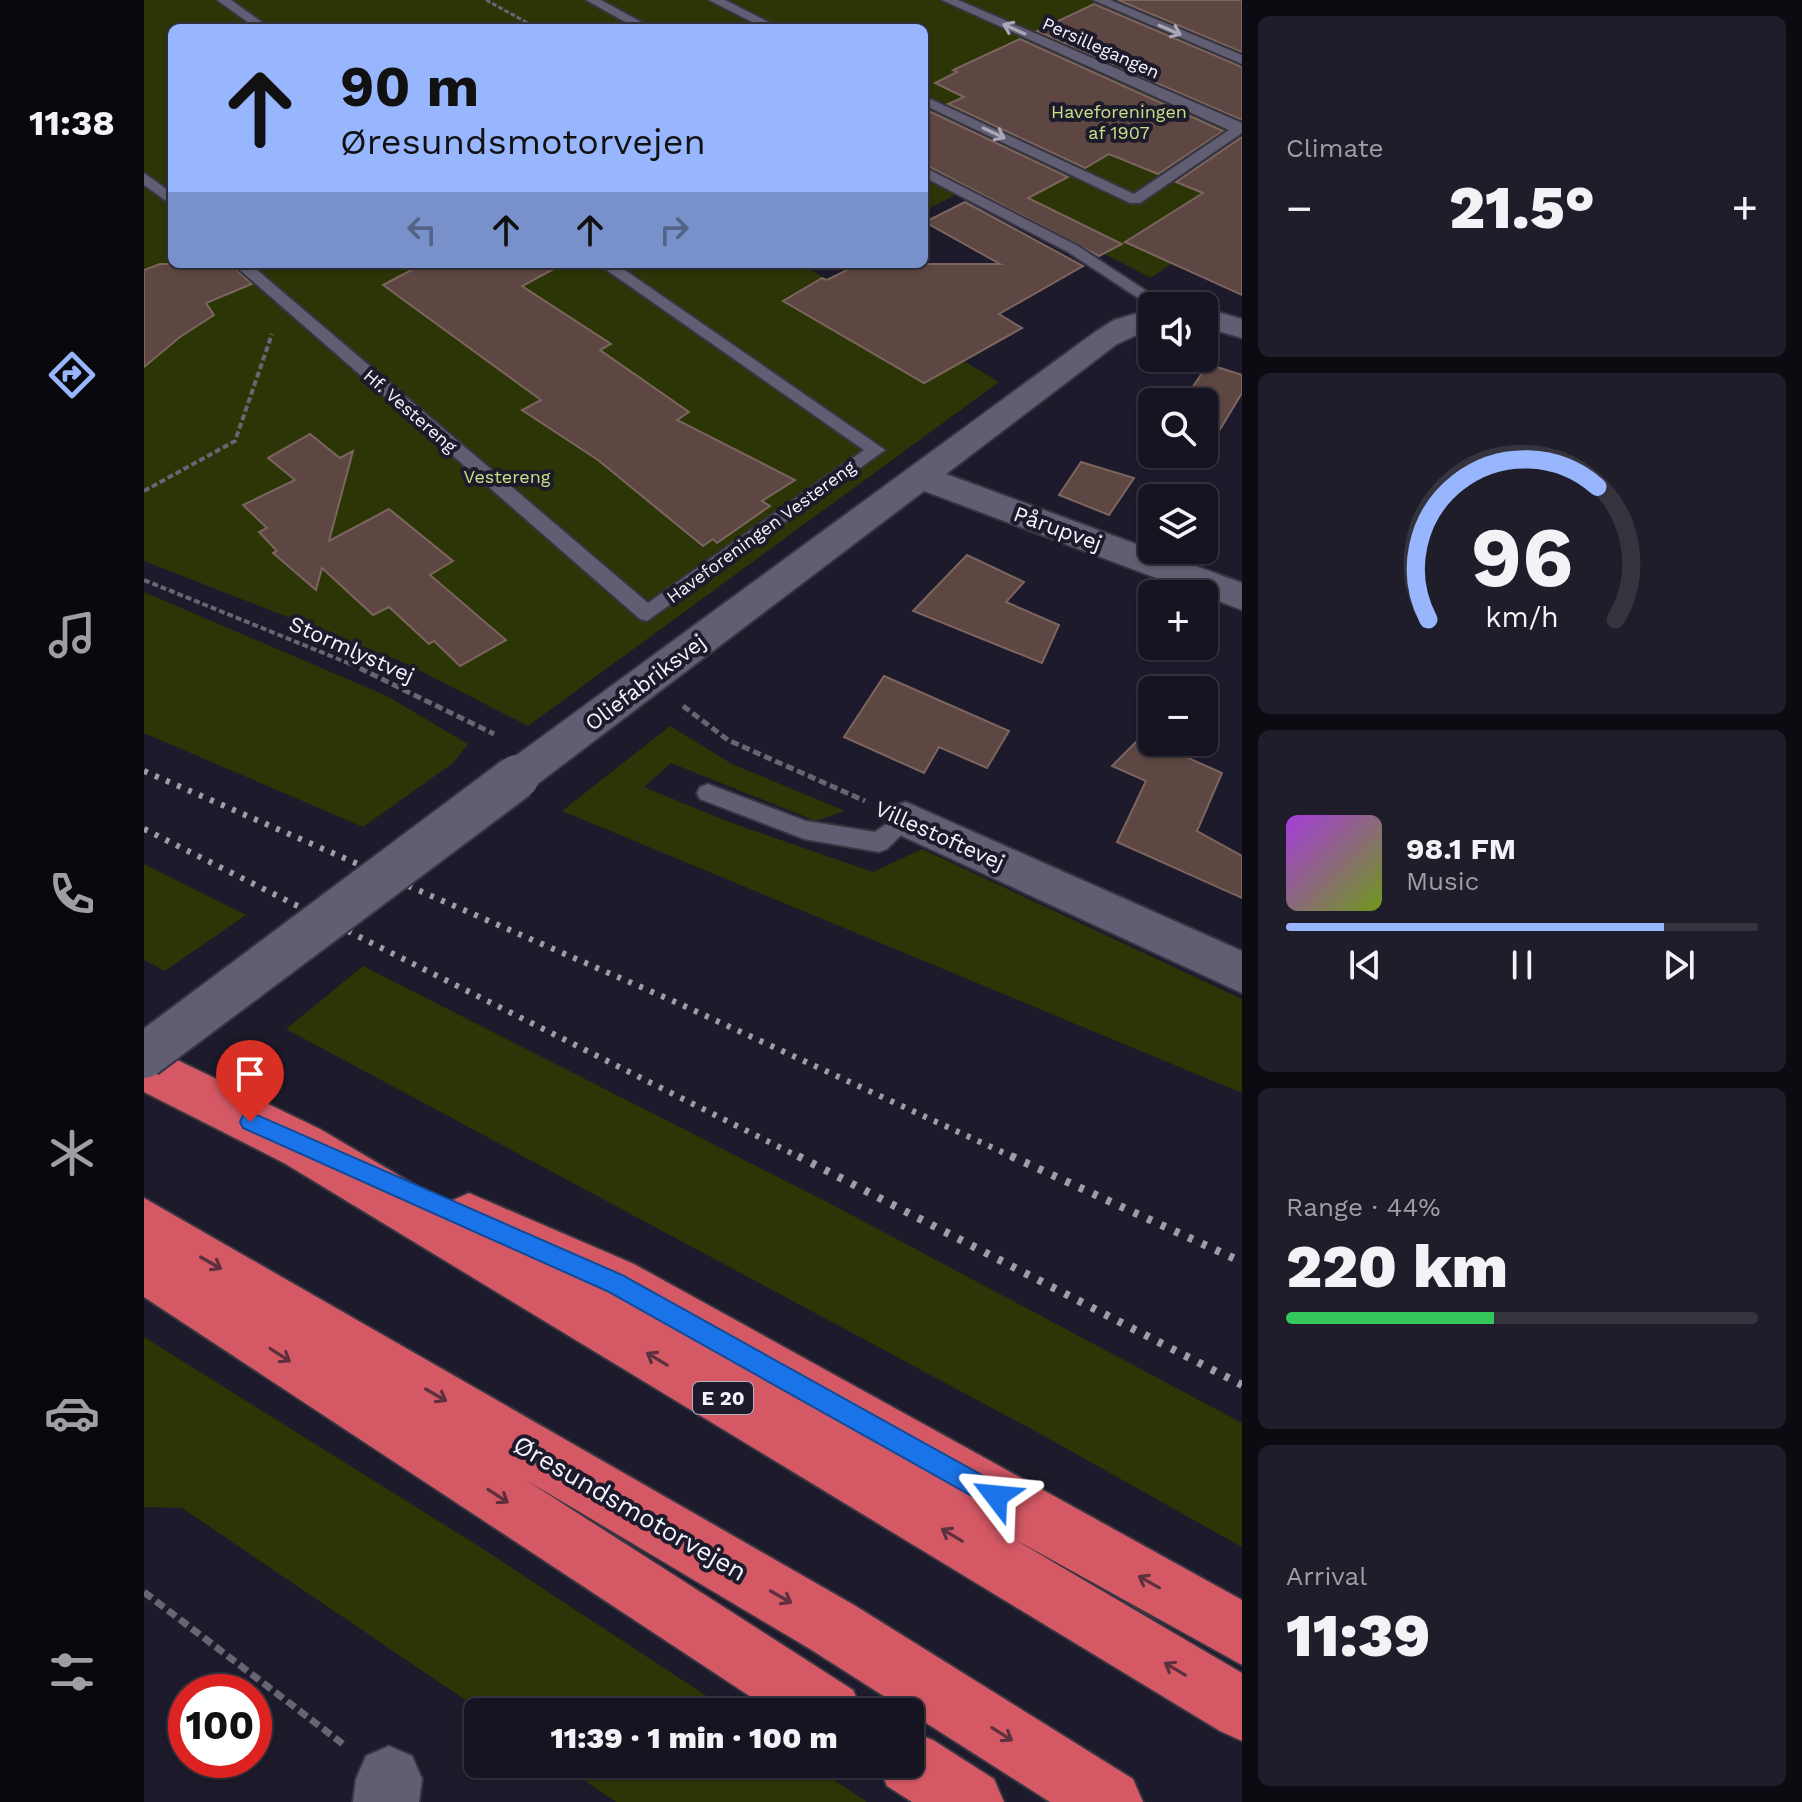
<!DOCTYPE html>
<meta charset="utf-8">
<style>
body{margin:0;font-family:"Work Sans",sans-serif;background:#1f1d29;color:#f1f3f6;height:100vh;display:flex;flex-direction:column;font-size:30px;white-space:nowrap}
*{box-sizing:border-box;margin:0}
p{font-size:26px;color:#9e9ea5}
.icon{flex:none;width:44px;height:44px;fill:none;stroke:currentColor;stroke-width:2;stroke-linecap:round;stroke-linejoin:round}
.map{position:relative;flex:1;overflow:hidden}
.sheet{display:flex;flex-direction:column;gap:16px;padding:16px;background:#0c0b12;width:560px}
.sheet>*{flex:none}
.guide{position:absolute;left:24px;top:24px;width:760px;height:244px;border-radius:12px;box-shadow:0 2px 6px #0004,0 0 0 2px #35333e;background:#98b6fd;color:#111;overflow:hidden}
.tools{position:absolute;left:994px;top:292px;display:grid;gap:16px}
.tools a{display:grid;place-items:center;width:80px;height:80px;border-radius:12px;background:#161420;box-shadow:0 2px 6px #0004,0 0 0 2px #35333e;font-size:40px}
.speed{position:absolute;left:24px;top:1674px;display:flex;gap:16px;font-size:40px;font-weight:700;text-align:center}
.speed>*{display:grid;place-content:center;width:104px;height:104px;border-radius:50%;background:#161420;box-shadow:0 2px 6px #0004,0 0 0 2px #35333e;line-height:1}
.speed .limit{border:12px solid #d22;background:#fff;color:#111}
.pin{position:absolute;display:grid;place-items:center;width:68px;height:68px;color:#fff;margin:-82px -34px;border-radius:50% 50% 50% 0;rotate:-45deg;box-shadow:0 0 8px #0007}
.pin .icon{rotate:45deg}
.me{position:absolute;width:88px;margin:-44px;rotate:299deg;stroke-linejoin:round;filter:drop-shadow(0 0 6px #0008)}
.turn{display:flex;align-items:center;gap:28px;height:168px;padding:0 40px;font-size:36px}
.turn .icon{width:104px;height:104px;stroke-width:2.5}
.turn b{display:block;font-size:56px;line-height:68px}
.lanes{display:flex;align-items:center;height:76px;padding:0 40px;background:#0003;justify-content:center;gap:40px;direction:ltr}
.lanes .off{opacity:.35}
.big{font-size:60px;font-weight:800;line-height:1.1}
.sheet .card{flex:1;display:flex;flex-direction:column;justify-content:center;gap:12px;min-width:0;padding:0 28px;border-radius:12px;background:#1f1d29}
.sheet .dial{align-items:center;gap:0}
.dial svg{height:208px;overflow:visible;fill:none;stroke:#35333e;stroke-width:7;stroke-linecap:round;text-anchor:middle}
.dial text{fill:#f1f3f6;stroke:none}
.song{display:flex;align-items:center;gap:24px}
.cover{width:96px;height:96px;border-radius:12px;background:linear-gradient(135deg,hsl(280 70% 55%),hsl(80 70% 35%))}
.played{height:8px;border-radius:4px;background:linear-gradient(90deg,#98b6fd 80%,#35333e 80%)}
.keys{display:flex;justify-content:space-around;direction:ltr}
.heat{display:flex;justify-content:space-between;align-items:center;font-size:44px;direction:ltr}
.charge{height:12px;border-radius:6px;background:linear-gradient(90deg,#34c759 44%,#35333e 0)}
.trip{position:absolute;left:320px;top:1698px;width:460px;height:80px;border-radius:12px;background:#161420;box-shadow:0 2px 6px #0004,0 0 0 2px #35333e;font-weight:800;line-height:80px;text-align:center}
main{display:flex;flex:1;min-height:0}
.menu{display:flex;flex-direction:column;width:144px;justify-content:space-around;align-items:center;background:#09080d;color:#9e9ea5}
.menu .icon{width:56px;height:56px}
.menu .active{color:#98b6fd}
.menu b{font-size:36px;color:#f1f3f6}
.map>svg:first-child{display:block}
.green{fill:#2b3506}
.building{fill:#5e4742;stroke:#7c645f;stroke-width:2}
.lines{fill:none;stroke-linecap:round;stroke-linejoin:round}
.service-casing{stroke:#373542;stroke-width:4}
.minor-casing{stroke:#373542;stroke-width:4}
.motorway-casing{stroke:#373542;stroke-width:4}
.path-far3{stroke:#676473;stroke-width:3;stroke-dasharray:5 2;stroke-linecap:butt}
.path-far2{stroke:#676473;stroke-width:4;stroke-dasharray:6 3;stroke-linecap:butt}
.path-far1{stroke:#676473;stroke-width:5;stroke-dasharray:8 4;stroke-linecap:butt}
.path{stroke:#676473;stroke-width:7;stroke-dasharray:10 5;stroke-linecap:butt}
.service{fill:#615e73;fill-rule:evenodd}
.minor{fill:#615e73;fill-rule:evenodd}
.motorway{fill:#d55965;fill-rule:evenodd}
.rail-far1{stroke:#9e9ca9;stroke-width:6;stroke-dasharray:4 8;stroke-linecap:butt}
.rail{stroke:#9e9ca9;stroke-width:8;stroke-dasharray:5 10;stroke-linecap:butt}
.minor-bridge-casing{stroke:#373542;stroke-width:48;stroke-linecap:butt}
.minor-bridge{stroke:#615e73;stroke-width:44}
.oneway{stroke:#aaa8b8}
.oneway2{stroke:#5d303f}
.route{fill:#1a73e8;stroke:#114b97;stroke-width:2}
.labels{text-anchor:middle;stroke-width:8;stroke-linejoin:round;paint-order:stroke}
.far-street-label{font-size:18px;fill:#f4f3fd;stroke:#1d1a2b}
.far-park-label{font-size:18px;fill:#c8e186;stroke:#1d1a2b}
.shield{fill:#1d1a2b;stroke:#b4b2be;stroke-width:2}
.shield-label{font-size:20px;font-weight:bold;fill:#f4f3fd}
.street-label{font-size:22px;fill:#f4f3fd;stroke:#1d1a2b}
.near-street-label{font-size:26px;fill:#f4f3fd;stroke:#1d1a2b}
</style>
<main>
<nav class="menu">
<b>11:38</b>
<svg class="icon active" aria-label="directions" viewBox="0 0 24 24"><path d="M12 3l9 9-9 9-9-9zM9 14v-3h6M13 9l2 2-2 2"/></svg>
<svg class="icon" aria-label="music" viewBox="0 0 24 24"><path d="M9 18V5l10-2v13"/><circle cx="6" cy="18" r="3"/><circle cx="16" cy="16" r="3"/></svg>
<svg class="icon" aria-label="phone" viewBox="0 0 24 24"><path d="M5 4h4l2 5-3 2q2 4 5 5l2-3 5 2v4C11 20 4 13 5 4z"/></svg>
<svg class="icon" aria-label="climate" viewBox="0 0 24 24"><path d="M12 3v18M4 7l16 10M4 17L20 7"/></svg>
<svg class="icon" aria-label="car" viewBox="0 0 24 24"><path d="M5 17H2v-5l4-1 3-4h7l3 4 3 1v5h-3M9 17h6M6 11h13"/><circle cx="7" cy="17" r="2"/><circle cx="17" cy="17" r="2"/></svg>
<svg class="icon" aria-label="filters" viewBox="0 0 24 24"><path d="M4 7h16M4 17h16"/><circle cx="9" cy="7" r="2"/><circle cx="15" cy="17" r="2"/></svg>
</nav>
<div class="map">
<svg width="1098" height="1802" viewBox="0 0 1098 1802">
<rect width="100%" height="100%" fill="#1d1a2b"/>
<!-- green -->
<g class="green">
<path d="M 0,0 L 1098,0 L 1098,213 L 1007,278 L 829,186 L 780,211 L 780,28 L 28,28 L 28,264 L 677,264 L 667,270 L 855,382 L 384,726 L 261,663 L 0,561 Z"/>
<path d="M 0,592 L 243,696 L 324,744 L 309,763 L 219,827 L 0,733 Z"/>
<path d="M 526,726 L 588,764 L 701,811 L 672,821 L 527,763 L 500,787 L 585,822 L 729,872 L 778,849 L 1098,999 L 1098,1093 L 418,811 Z"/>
<path d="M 0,864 L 102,915 L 21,971 L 0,960 Z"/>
<path d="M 219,966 L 687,1204 L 1098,1423 L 1098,1547 L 891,1431 L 142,1029 Z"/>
<path d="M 0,1337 L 336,1547 L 587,1712 L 339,1712 L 38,1508 L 0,1507 Z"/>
<path d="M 416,1764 L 666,1764 L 723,1802 L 472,1802 Z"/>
</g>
<!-- building -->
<g class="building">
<path d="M 974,0 L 1098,0 L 1098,52 Z"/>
<path d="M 950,4 L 1098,67 L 1098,120 L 893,31 Z"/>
<path d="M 876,39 L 1079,131 L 1014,174 L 965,154 L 941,168 L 804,104 L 820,97 L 791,83 L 813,72 L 809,70 Z"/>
<path d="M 787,112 L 924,177 L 884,198 L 978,244 L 955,256 L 780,164 L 780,115 Z"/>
<path d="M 1098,137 L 1098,295 L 981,242 L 1059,193 L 1032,182 Z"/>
<path d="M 821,202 L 939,266 L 855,314 L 878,328 L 780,383 L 639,301 L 678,278 L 683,280 L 715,264 L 856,264 L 781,222 Z"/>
<path d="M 16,264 L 86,264 L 108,284 L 62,303 L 70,315 L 36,337 L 0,367 L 0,270 Z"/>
<path d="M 279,264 L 419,264 L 378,286 L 467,344 L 456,350 L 545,412 L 533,420 L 651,480 L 618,501 L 626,506 L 573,543 L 569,539 L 559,546 L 454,460 L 378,410 L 397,400 L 239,285 Z"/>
<path d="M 1064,364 L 1098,375 L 1098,393 L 1061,454 L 1060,402 L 1039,402 Z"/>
<path d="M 166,434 L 196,458 L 209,451 L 185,541 L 245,509 L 309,561 L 286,575 L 362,640 L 316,666 L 290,641 L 285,644 L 245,607 L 229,615 L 178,568 L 172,590 L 129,553 L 133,551 L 115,532 L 123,528 L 99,505 L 151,480 L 124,458 Z"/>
<path d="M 937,462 L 990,478 L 965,515 L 915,495 Z"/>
<path d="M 823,555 L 880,582 L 862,602 L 915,625 L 898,663 L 769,611 Z"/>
<path d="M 740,676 L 865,731 L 843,768 L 795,747 L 780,773 L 700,737 Z"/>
<path d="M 997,737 L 1078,773 L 1053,831 L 1098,856 L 1098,898 L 973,842 L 1002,781 L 968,766 Z"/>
</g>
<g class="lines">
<defs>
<g id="service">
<path d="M 73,0 L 87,0 L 126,28 L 112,28 Z"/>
<path d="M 442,0 L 457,0 L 508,28 L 492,28 Z"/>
<path d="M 565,0 L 581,0 L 636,28 L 620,28 Z"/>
<path d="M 798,0 L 814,0 L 1098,123 L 1098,133 L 996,203 L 986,203 L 780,105 L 780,96 L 990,194 L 1085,130 Z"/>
<path d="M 949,0 L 966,0 L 1098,55 L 1098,64 Z"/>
<path d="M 780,167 L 934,246 L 1025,306 L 1008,307 L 924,252 L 780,177 Z"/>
<path d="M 0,173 L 28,193 L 28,205 L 0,185 Z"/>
<path d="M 89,264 L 106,264 L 504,603 L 720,450 L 454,264 L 472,264 L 741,450 L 503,621 L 496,619 Z"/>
<path d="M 564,784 L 662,821 L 731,832 L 762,810 L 770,812 L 773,819 L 743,849 L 735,852 L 660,839 L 556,799 L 553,793 L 556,787 Z"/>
</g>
<g id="minor">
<path d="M 1060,308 L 1098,319 L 1098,338 L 1060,327 Z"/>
<path d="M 1008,309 L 1008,328 L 973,344 L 802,474 L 1098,583 L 1098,610 L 780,491 L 388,788 L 373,793 L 358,788 L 352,777 L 358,766 L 951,332 L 970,320 Z"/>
<path d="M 762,802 L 1098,951 L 1098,993 L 747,831 L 741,819 L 747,807 Z"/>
<path d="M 245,1746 L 268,1756 L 278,1779 L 275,1802 L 209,1802 L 212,1779 L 222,1756 Z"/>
</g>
<g id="motorway">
<path d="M 0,1044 L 176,1129 L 305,1205 L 307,1201 L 325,1193 L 490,1264 L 1098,1600 L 1098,1665 L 870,1539 L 1098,1673 L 1098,1741 L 1076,1731 L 140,1163 L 0,1092 Z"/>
<path d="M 0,1198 L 710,1605 L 989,1779 L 999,1802 L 906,1802 L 666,1649 L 382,1480 L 709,1690 L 719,1712 L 630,1712 L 0,1297 Z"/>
<path d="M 766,1731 L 789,1740 L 850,1779 L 860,1802 L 768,1802 L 743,1786 L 734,1764 L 766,1764 Z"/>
</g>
</defs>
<!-- service casing -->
<use href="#service" class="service-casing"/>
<!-- minor casing -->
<use href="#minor" class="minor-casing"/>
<!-- motorway casing -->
<use href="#motorway" class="motorway-casing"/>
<!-- path-far3 -->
<path class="path-far3" d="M 342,0 L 393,28"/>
<!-- path-far2 -->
<g class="path-far2">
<path d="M 0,491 L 91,441 L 128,334"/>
<path d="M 0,580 L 209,665"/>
</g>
<!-- path-far1 -->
<g class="path-far1">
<path d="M 205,663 L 350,734"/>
<path d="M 539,706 L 584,740 L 721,801"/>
</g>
<!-- path -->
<path class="path" d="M 0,1592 L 199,1744"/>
<!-- service -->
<use href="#service" class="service"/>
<!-- minor -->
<use href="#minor" class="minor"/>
<!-- motorway -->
<use href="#motorway" class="motorway"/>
<!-- rail-far1 -->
<g class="rail-far1">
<path d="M 0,771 L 536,1004 L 871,1158"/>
<path d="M 0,829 L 657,1158"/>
</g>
<!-- rail -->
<g class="rail">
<path d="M 654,1156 L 1098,1385"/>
<path d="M 867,1156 L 1098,1262"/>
</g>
<defs>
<path id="minor-bridge" d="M 0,1056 L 373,777"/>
</defs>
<!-- minor-bridge casing -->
<use href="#minor-bridge" class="minor-bridge-casing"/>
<!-- minor-bridge -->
<use href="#minor-bridge" class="minor-bridge"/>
</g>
<!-- one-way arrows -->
<defs><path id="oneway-shaft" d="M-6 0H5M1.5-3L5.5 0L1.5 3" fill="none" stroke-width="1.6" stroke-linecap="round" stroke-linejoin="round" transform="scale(2)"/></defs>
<g class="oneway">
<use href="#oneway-shaft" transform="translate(870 29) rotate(-156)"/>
<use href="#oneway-shaft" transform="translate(1026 30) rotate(23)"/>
<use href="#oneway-shaft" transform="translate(850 133) rotate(25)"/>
</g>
<g class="oneway2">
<use href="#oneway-shaft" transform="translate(67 1263) rotate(30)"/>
<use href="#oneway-shaft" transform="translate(136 1355) rotate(33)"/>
<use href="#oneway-shaft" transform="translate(513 1359) rotate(-149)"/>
<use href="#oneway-shaft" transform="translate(292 1395) rotate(30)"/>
<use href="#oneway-shaft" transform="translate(354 1496) rotate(33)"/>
<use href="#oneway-shaft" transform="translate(808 1535) rotate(-149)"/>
<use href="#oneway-shaft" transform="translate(1005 1582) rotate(-151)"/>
<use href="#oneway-shaft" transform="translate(637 1597) rotate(30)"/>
<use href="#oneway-shaft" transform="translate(1031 1669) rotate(-149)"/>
<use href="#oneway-shaft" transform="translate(858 1734) rotate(32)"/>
</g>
<!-- route -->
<path class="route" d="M 106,1112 L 478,1275 L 861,1488 L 864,1496 L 861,1505 L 852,1508 L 844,1505 L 463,1291 L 99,1128 L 96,1122 L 99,1115 Z"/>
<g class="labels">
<!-- far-street labels -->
<g class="far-street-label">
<text transform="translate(957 48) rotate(24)" y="6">Persillegangen</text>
<text transform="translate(266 411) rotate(41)" y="6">Hf. Vestereng</text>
<text transform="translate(617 532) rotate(-36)" y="6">Haveforeningen Vestereng</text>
</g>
<!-- far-park labels -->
<g class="far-park-label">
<text x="975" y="118">Haveforeningen<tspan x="975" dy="21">af 1907</tspan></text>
<text x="363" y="483">Vestereng</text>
</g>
<!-- shield labels -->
<rect class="shield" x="549" y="1382" width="60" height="32" rx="6"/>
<g class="shield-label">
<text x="579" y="1405">E 20</text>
</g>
<!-- street labels -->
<g class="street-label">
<text transform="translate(914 528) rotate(20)" y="8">Pårupvej</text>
<text transform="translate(208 649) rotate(24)" y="8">Stormlystvej</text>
<text transform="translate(501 682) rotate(-37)" y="8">Oliefabriksvej</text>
<text transform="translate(796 835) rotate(24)" y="8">Villestoftevej</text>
</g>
<!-- near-street labels -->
<g class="near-street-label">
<text transform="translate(486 1508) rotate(30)" y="9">Øresundsmotorvejen</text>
</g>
</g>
</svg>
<div class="tools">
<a><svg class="icon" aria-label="sound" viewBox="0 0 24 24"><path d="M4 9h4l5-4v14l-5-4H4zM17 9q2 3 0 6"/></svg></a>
<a><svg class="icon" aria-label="search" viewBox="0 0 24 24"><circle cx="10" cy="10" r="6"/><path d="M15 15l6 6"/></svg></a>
<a><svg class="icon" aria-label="layers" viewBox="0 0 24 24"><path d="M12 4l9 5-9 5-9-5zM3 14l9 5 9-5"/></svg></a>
<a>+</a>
<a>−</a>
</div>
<div class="speed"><div class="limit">100</div></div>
<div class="pin" style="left:106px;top:1122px;background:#d93025"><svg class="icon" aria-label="arrive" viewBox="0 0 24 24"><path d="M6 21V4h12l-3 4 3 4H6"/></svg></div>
<svg class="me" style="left:852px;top:1496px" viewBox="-20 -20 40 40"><path d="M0-17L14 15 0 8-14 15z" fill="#1a73e8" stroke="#fff" stroke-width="4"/></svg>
<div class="trip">11:39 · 1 min · 100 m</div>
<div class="guide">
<div class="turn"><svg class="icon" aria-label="ahead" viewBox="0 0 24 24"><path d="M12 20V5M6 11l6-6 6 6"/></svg><div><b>90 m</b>Øresundsmotorvejen</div></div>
<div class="lanes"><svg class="icon off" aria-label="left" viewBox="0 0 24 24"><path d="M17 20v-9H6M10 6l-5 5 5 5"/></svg><svg class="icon" aria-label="ahead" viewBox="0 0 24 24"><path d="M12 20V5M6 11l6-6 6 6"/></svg><svg class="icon" aria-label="ahead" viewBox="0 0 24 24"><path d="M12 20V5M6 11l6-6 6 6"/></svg><svg class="icon off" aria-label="right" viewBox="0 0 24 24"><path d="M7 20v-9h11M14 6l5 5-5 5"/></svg></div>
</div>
</div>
<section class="sheet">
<div class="card"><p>Climate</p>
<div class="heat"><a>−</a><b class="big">21.5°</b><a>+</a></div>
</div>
<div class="card dial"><svg viewBox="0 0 100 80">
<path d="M14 69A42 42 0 1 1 86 69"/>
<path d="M14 69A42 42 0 0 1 79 18" stroke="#98b6fd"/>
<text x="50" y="56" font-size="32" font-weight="700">96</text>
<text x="50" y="72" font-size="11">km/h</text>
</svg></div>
<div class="card">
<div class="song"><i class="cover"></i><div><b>98.1 FM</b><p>Music</p></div></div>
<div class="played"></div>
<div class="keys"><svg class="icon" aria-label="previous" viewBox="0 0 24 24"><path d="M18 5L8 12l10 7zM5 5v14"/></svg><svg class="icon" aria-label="pause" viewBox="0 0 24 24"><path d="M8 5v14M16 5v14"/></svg><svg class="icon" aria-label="next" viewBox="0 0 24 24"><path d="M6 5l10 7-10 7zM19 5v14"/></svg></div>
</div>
<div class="card"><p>Range · 44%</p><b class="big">220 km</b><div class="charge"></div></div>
<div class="card"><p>Arrival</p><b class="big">11:39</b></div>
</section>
</main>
